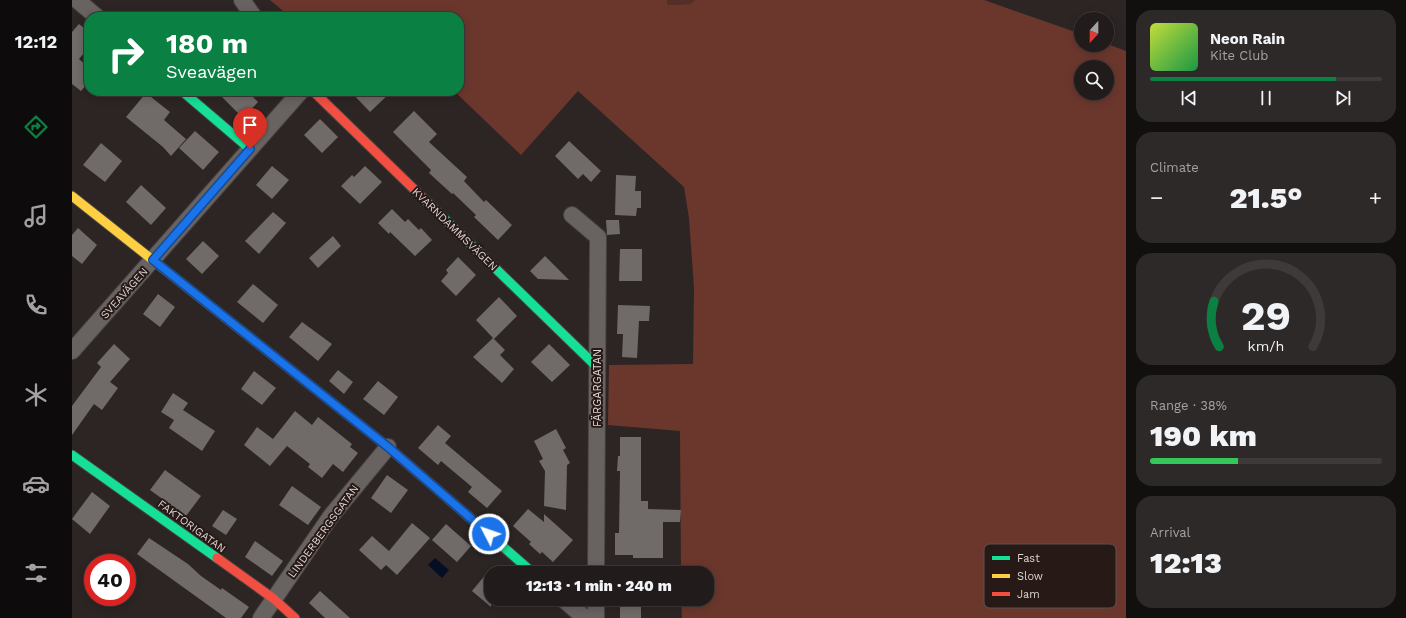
<!DOCTYPE html>
<meta charset="utf-8">
<style>
body{margin:0;font-family:"Work Sans",sans-serif;background:#2d2928;color:#f1f3f6;height:100vh;display:flex;flex-direction:column;font-size:15px;white-space:nowrap}
*{box-sizing:border-box;margin:0}
p{font-size:13px;color:#a2a1a3}
.icon{flex:none;width:22px;height:22px;fill:none;stroke:currentColor;stroke-width:2;stroke-linecap:round;stroke-linejoin:round}
.map{position:relative;flex:1;overflow:hidden}
.side{display:flex;flex-direction:column;gap:10px;padding:10px;background:#120f0f;width:280px}
.side>*{flex:none}
.guide{position:absolute;left:12px;top:12px;width:380px;height:84px;border-radius:16px;box-shadow:0 2px 10px #0003,0 0 0 1px #3e3a3a;background:#0b8043;color:#fff;overflow:hidden}
.needle{width:26px;rotate:201deg}
.fabs{position:absolute;left:1002px;top:12px;display:grid;gap:8px}
.fabs a{display:grid;place-items:center;width:40px;height:40px;border-radius:50%;background:#211c1b;box-shadow:0 2px 10px #0003,0 0 0 1px #3e3a3a;font-size:20px}
.speed{position:absolute;left:12px;top:554px;display:flex;gap:8px;font-size:20px;font-weight:700;text-align:center}
.speed>*{display:grid;place-content:center;width:52px;height:52px;border-radius:50%;background:#211c1b;box-shadow:0 2px 10px #0003,0 0 0 1px #3e3a3a;line-height:1}
.speed .limit{border:6px solid #d22;background:#fff;color:#111}
.pin{position:absolute;display:grid;place-items:center;width:34px;height:34px;color:#fff;margin:-41px -17px;border-radius:50% 50% 50% 0;rotate:-45deg;box-shadow:0 0 4px #0007}
.pin .icon{rotate:45deg}
.me{position:absolute;width:44px;margin:-22px;rotate:311deg;stroke-linejoin:round;filter:drop-shadow(0 0 3px #0008)}
.turn{display:flex;align-items:center;gap:14px;height:84px;padding:0 16px;font-size:18px}
.turn .icon{width:52px;height:52px;stroke-width:2.5}
.turn b{display:block;font-size:28px;line-height:34px}
.big{font-size:30px;font-weight:800;line-height:1.1}
.side .tile{flex:1;display:flex;flex-direction:column;justify-content:center;gap:6px;min-width:0;padding:0 14px;border-radius:16px;background:#2d2928}
.side .dial{align-items:center;gap:0}
.dial svg{height:104px;overflow:visible;fill:none;stroke:#3e3a3a;stroke-width:7;stroke-linecap:round;text-anchor:middle}
.dial text{fill:#f1f3f6;stroke:none}
.song{display:flex;align-items:center;gap:12px}
.cover{width:48px;height:48px;border-radius:6px;background:linear-gradient(135deg,hsl(70 70% 55%),hsl(140 70% 35%))}
.played{height:4px;border-radius:2px;background:linear-gradient(90deg,#0b8043 80%,#3e3a3a 80%)}
.keys{display:flex;justify-content:space-around;direction:ltr}
.heat{display:flex;justify-content:space-between;align-items:center;font-size:22px;direction:ltr}
.charge{height:6px;border-radius:3px;background:linear-gradient(90deg,#34c759 38%,#3e3a3a 0)}
.trip{position:absolute;left:412px;top:566px;width:230px;height:40px;border-radius:16px;background:#211c1b;box-shadow:0 2px 10px #0003,0 0 0 1px #3e3a3a;font-weight:800;line-height:40px;text-align:center}
main{display:flex;flex:1;min-height:0}
.menu{display:flex;flex-direction:column;width:72px;justify-content:space-around;align-items:center;background:#0d0b0b;color:#a2a1a3}
.menu .icon{width:28px;height:28px}
.menu .selected{color:#0b8043}
.menu b{font-size:18px;color:#f1f3f6}
.map>svg:first-child{display:block}
.green{fill:#552f27}
.forest{fill:#6b372d;fill-rule:evenodd}
.water{fill:#040f23}
.building{fill:#706a69}
.lines{fill:none;stroke-linecap:round;stroke-linejoin:round}
.street-casing{stroke:#484241;stroke-width:18}
.fast-casing{stroke:#484241;stroke-width:11}
.slow-casing{stroke:#484241;stroke-width:11}
.jam-casing{stroke:#484241;stroke-width:11}
.street{stroke:#686261;stroke-width:16}
.fast{stroke:#16e098;stroke-width:9}
.slow{stroke:#ffcf43;stroke-width:9}
.jam{stroke:#f24e42;stroke-width:9}
.route-casing{stroke:#114b97;stroke-width:10}
.route{stroke:#1a73e8;stroke-width:7}
.labels{text-anchor:middle;stroke-width:4;stroke-linejoin:round;paint-order:stroke}
.street-label{font-size:11px;fill:#ded5d3;stroke:#261916}
.key{fill:#261916;stroke:#5d514f;stroke-width:1}
.key-label{font-size:11px;fill:#ded5d3}
</style>
<main>
<nav class="menu">
<b>12:12</b>
<svg class="icon selected" aria-label="directions" viewBox="0 0 24 24"><path d="M12 3l9 9-9 9-9-9zM9 14v-3h6M13 9l2 2-2 2"/></svg>
<svg class="icon" aria-label="music" viewBox="0 0 24 24"><path d="M9 18V5l10-2v13"/><circle cx="6" cy="18" r="3"/><circle cx="16" cy="16" r="3"/></svg>
<svg class="icon" aria-label="phone" viewBox="0 0 24 24"><path d="M5 4h4l2 5-3 2q2 4 5 5l2-3 5 2v4C11 20 4 13 5 4z"/></svg>
<svg class="icon" aria-label="climate" viewBox="0 0 24 24"><path d="M12 3v18M4 7l16 10M4 17L20 7"/></svg>
<svg class="icon" aria-label="car" viewBox="0 0 24 24"><path d="M5 17H2v-5l4-1 3-4h7l3 4 3 1v5h-3M9 17h6M6 11h13"/><circle cx="7" cy="17" r="2"/><circle cx="17" cy="17" r="2"/></svg>
<svg class="icon" aria-label="filters" viewBox="0 0 24 24"><path d="M4 7h16M4 17h16"/><circle cx="9" cy="7" r="2"/><circle cx="15" cy="17" r="2"/></svg>
</nav>
<div class="map">
<svg width="1054" height="618" viewBox="0 0 1054 618">
<rect width="100%" height="100%" fill="#2c2524"/>
<!-- green -->
<path class="green" d="M 595,0 L 623,0 L 618,4 L 596,5 Z"/>
<!-- forest -->
<path class="forest" d="M 198,0 L 595,0 L 596,5 L 618,4 L 623,0 L 912,0 L 1009,34 L 1009,45 L 1035,44 L 1054,51 L 1054,618 L 610,618 L 609,599 L 635,599 L 635,573 L 609,573 L 608,431 L 536,425 L 537,365 L 621,364 L 622,288 L 617,218 L 612,187 L 506,91 L 449,155 L 382,91 L 387,91 L 387,17 L 220,17 L 217,16 ZM 1009,67 L 1035,67 L 1035,93 L 1009,93 Z"/>
<!-- water -->
<path class="water" d="M 363,558 L 377,570 L 370,578 L 356,565 Z"/>
<!-- building -->
<g class="building">
<path d="M 7,24 L 17,32 L 17,47 L 7,59 L 17,68 L 17,82 L 9,91 L 0,84 L 0,32 Z"/>
<path d="M 144,91 L 175,91 L 186,102 L 171,118 Z"/>
<path d="M 278,91 L 320,91 L 298,112 Z"/>
<path d="M 74,93 L 98,112 L 92,120 L 114,139 L 99,156 L 91,147 L 54,117 Z"/>
<path d="M 342,111 L 365,134 L 357,142 L 395,177 L 392,181 L 412,202 L 414,200 L 440,225 L 426,240 L 402,217 L 404,215 L 381,193 L 380,194 L 357,173 L 359,170 L 321,132 Z"/>
<path d="M 248,119 L 266,137 L 250,153 L 232,135 Z"/>
<path d="M 123,131 L 147,152 L 131,170 L 107,148 Z"/>
<path d="M 497,141 L 529,171 L 519,182 L 511,174 L 506,179 L 483,156 Z"/>
<path d="M 29,143 L 50,161 L 33,182 L 11,165 Z"/>
<path d="M 200,166 L 217,180 L 200,199 L 184,185 Z"/>
<path d="M 293,166 L 310,182 L 288,204 L 269,186 L 280,175 L 282,177 Z"/>
<path d="M 544,175 L 564,176 L 563,191 L 569,191 L 569,208 L 565,208 L 564,216 L 543,215 Z"/>
<path d="M 69,185 L 94,208 L 79,225 L 54,202 Z"/>
<path d="M 320,209 L 333,222 L 336,219 L 347,230 L 349,228 L 360,240 L 343,256 L 318,232 L 317,234 L 306,223 Z"/>
<path d="M 201,212 L 214,223 L 187,254 L 173,241 Z"/>
<path d="M 534,220 L 547,220 L 548,234 L 535,235 Z"/>
<path d="M 6,228 L 25,245 L 10,264 L 0,256 L 0,235 Z"/>
<path d="M 261,236 L 269,246 L 246,268 L 237,258 Z"/>
<path d="M 131,241 L 147,256 L 130,274 L 114,259 Z"/>
<path d="M 548,249 L 570,249 L 570,281 L 547,281 Z"/>
<path d="M 473,256 L 497,280 L 466,279 L 458,271 Z"/>
<path d="M 386,257 L 404,275 L 384,296 L 369,281 L 376,273 L 374,270 Z"/>
<path d="M 181,284 L 206,305 L 191,323 L 165,302 Z"/>
<path d="M 86,294 L 103,307 L 88,327 L 71,314 Z"/>
<path d="M 427,297 L 445,316 L 422,339 L 433,350 L 428,355 L 442,369 L 430,383 L 401,357 L 421,338 L 404,320 Z"/>
<path d="M 546,305 L 578,306 L 577,321 L 567,321 L 565,358 L 550,357 L 551,334 L 545,334 Z"/>
<path d="M 230,322 L 260,344 L 246,361 L 217,337 Z"/>
<path d="M 42,344 L 58,359 L 38,382 L 46,388 L 30,410 L 22,404 L 0,435 L 0,406 L 29,367 L 25,363 Z"/>
<path d="M 477,344 L 498,365 L 480,382 L 459,362 Z"/>
<path d="M 266,370 L 281,382 L 272,394 L 257,381 Z"/>
<path d="M 182,371 L 204,388 L 190,405 L 169,389 Z"/>
<path d="M 306,381 L 326,397 L 312,415 L 291,399 Z"/>
<path d="M 101,393 L 116,403 L 111,410 L 143,431 L 130,451 L 97,428 L 102,420 L 89,412 Z"/>
<path d="M 223,411 L 240,425 L 246,417 L 280,444 L 278,447 L 286,453 L 271,472 L 261,464 L 250,478 L 236,467 L 238,464 L 215,446 L 198,466 L 172,445 L 185,427 L 201,439 Z"/>
<path d="M 366,425 L 379,436 L 373,443 L 430,491 L 415,508 L 396,492 L 400,487 L 369,461 L 366,465 L 346,448 Z"/>
<path d="M 484,429 L 494,448 L 491,450 L 498,463 L 495,465 L 494,510 L 472,506 L 473,471 L 467,461 L 471,459 L 462,441 Z"/>
<path d="M 548,437 L 569,437 L 569,501 L 576,501 L 576,509 L 609,510 L 608,522 L 591,522 L 591,558 L 561,558 L 561,555 L 543,555 L 543,533 L 547,533 L 548,471 L 545,471 L 546,456 L 548,456 Z"/>
<path d="M 93,470 L 129,496 L 114,516 L 78,490 Z"/>
<path d="M 315,475 L 336,490 L 319,513 L 299,498 Z"/>
<path d="M 220,486 L 249,507 L 236,525 L 207,505 Z"/>
<path d="M 20,492 L 38,506 L 18,534 L 0,519 Z"/>
<path d="M 456,509 L 472,522 L 472,514 L 501,540 L 481,562 L 470,552 L 468,554 L 457,544 L 459,542 L 441,526 Z"/>
<path d="M 151,510 L 165,519 L 154,535 L 140,526 Z"/>
<path d="M 340,523 L 358,538 L 325,575 L 314,565 L 309,570 L 287,550 L 300,536 L 317,551 Z"/>
<path d="M 374,524 L 399,546 L 385,562 L 360,540 Z"/>
<path d="M 77,538 L 116,564 L 129,576 L 149,590 L 150,588 L 177,607 L 169,618 L 154,618 L 65,554 Z"/>
<path d="M 183,541 L 211,561 L 200,576 L 173,557 Z"/>
<path d="M 419,568 L 419,607 L 400,591 Z"/>
<path d="M 248,591 L 278,618 L 253,618 L 237,603 Z"/>
<rect x="548" y="599" width="21" height="19"/>
</g>
<g class="lines">
<defs>
<g id="street">
<path d="M 5,0 L 25,17"/>
<path d="M 170,0 L 182,17"/>
<path d="M 500,215 L 526,237 L 524,573"/>
<path d="M 0,351 L 229,91"/>
<path d="M 491,599 L 513,618"/>
<path d="M 189,618 L 259,516 L 316,447"/>
<path d="M 524,618 L 524,599"/>
</g>
<g id="fast">
<path d="M 110,91 L 178,149"/>
<path d="M 351,198 L 525,367"/>
<path d="M 0,455 L 145,558"/>
<path d="M 396,516 L 461,573"/>
</g>
<path id="slow" d="M 0,196 L 184,342"/>
<g id="jam">
<path d="M 241,91 L 351,198"/>
<path d="M 184,342 L 316,447 L 396,516"/>
<path d="M 145,558 L 202,599 L 223,618"/>
</g>
</defs>
<!-- street casing -->
<use href="#street" class="street-casing"/>
<!-- fast casing -->
<use href="#fast" class="fast-casing"/>
<!-- slow casing -->
<use href="#slow" class="slow-casing"/>
<!-- jam casing -->
<use href="#jam" class="jam-casing"/>
<!-- street -->
<use href="#street" class="street"/>
<!-- fast -->
<use href="#fast" class="fast"/>
<!-- slow -->
<use href="#slow" class="slow"/>
<!-- jam -->
<use href="#jam" class="jam"/>
</g>
<g class="lines">
<defs>
<path id="route" d="M 178,149 L 81,260 L 316,447 L 417,534"/>
</defs>
<!-- route casing -->
<use href="#route" class="route-casing"/>
<!-- route -->
<use href="#route" class="route"/>
</g>
<g class="labels">
<!-- street labels -->
<g class="street-label">
<text transform="translate(383 229) rotate(44)" y="4">KVARNDAMMSVÄGEN</text>
<text transform="translate(52 293) rotate(-48)" y="4">SVEAVÄGEN</text>
<text transform="translate(525 388) rotate(-90)" y="4">FÄRGARGATAN</text>
<text transform="translate(120 526) rotate(36)" y="4">FAKTORIGATAN</text>
<text transform="translate(251 531) rotate(-54)" y="4">LINDERBERGSGATAN</text>
</g>
</g>
<!-- legend -->
<rect x="912" y="544" width="132" height="64" rx="6" class="key"/>
<rect x="920" y="556" width="18" height="4" fill="#16e098"/>
<rect x="920" y="574" width="18" height="4" fill="#ffcf43"/>
<rect x="920" y="592" width="18" height="4" fill="#f24e42"/>
<g class="key-label">
<text x="945" y="562">Fast</text>
<text x="945" y="580">Slow</text>
<text x="945" y="598">Jam</text>
</g>
</svg>
<div class="fabs">
<a><svg class="needle" viewBox="-14 -14 28 28"><path d="M0-13l5 13h-10z" fill="#e53935"/><path d="M0 13l5-13h-10z" fill="#a2a1a3"/></svg></a>
<a><svg class="icon" aria-label="search" viewBox="0 0 24 24"><circle cx="10" cy="10" r="6"/><path d="M15 15l6 6"/></svg></a>
</div>
<div class="speed"><div class="limit">40</div></div>
<div class="pin" style="left:178px;top:149px;background:#d93025"><svg class="icon" aria-label="arrive" viewBox="0 0 24 24"><path d="M6 21V4h12l-3 4 3 4H6"/></svg></div>
<svg class="me" style="left:417px;top:534px" viewBox="-20 -20 40 40"><circle r="17" fill="#1a73e8" stroke="#fff" stroke-width="3"/><path d="M0-11L8 9 0 5-8 9z" fill="#fff"/></svg>
<div class="trip">12:13 · 1 min · 240 m</div>
<div class="guide">
<div class="turn"><svg class="icon" aria-label="right" viewBox="0 0 24 24"><path d="M7 20v-9h11M14 6l5 5-5 5"/></svg><div><b>180 m</b>Sveavägen</div></div>
</div>
</div>
<section class="side">
<div class="tile">
<div class="song"><i class="cover"></i><div><b>Neon Rain</b><p>Kite Club</p></div></div>
<div class="played"></div>
<div class="keys"><svg class="icon" aria-label="previous" viewBox="0 0 24 24"><path d="M18 5L8 12l10 7zM5 5v14"/></svg><svg class="icon" aria-label="pause" viewBox="0 0 24 24"><path d="M8 5v14M16 5v14"/></svg><svg class="icon" aria-label="next" viewBox="0 0 24 24"><path d="M6 5l10 7-10 7zM19 5v14"/></svg></div>
</div>
<div class="tile"><p>Climate</p>
<div class="heat"><a>−</a><b class="big">21.5°</b><a>+</a></div>
</div>
<div class="tile dial"><svg viewBox="0 0 100 80">
<path d="M14 69A42 42 0 1 1 86 69"/>
<path d="M14 69A42 42 0 0 1 10 34" stroke="#0b8043"/>
<text x="50" y="56" font-size="32" font-weight="700">29</text>
<text x="50" y="72" font-size="11">km/h</text>
</svg></div>
<div class="tile"><p>Range · 38%</p><b class="big">190 km</b><div class="charge"></div></div>
<div class="tile"><p>Arrival</p><b class="big">12:13</b></div>
</section>
</main>
